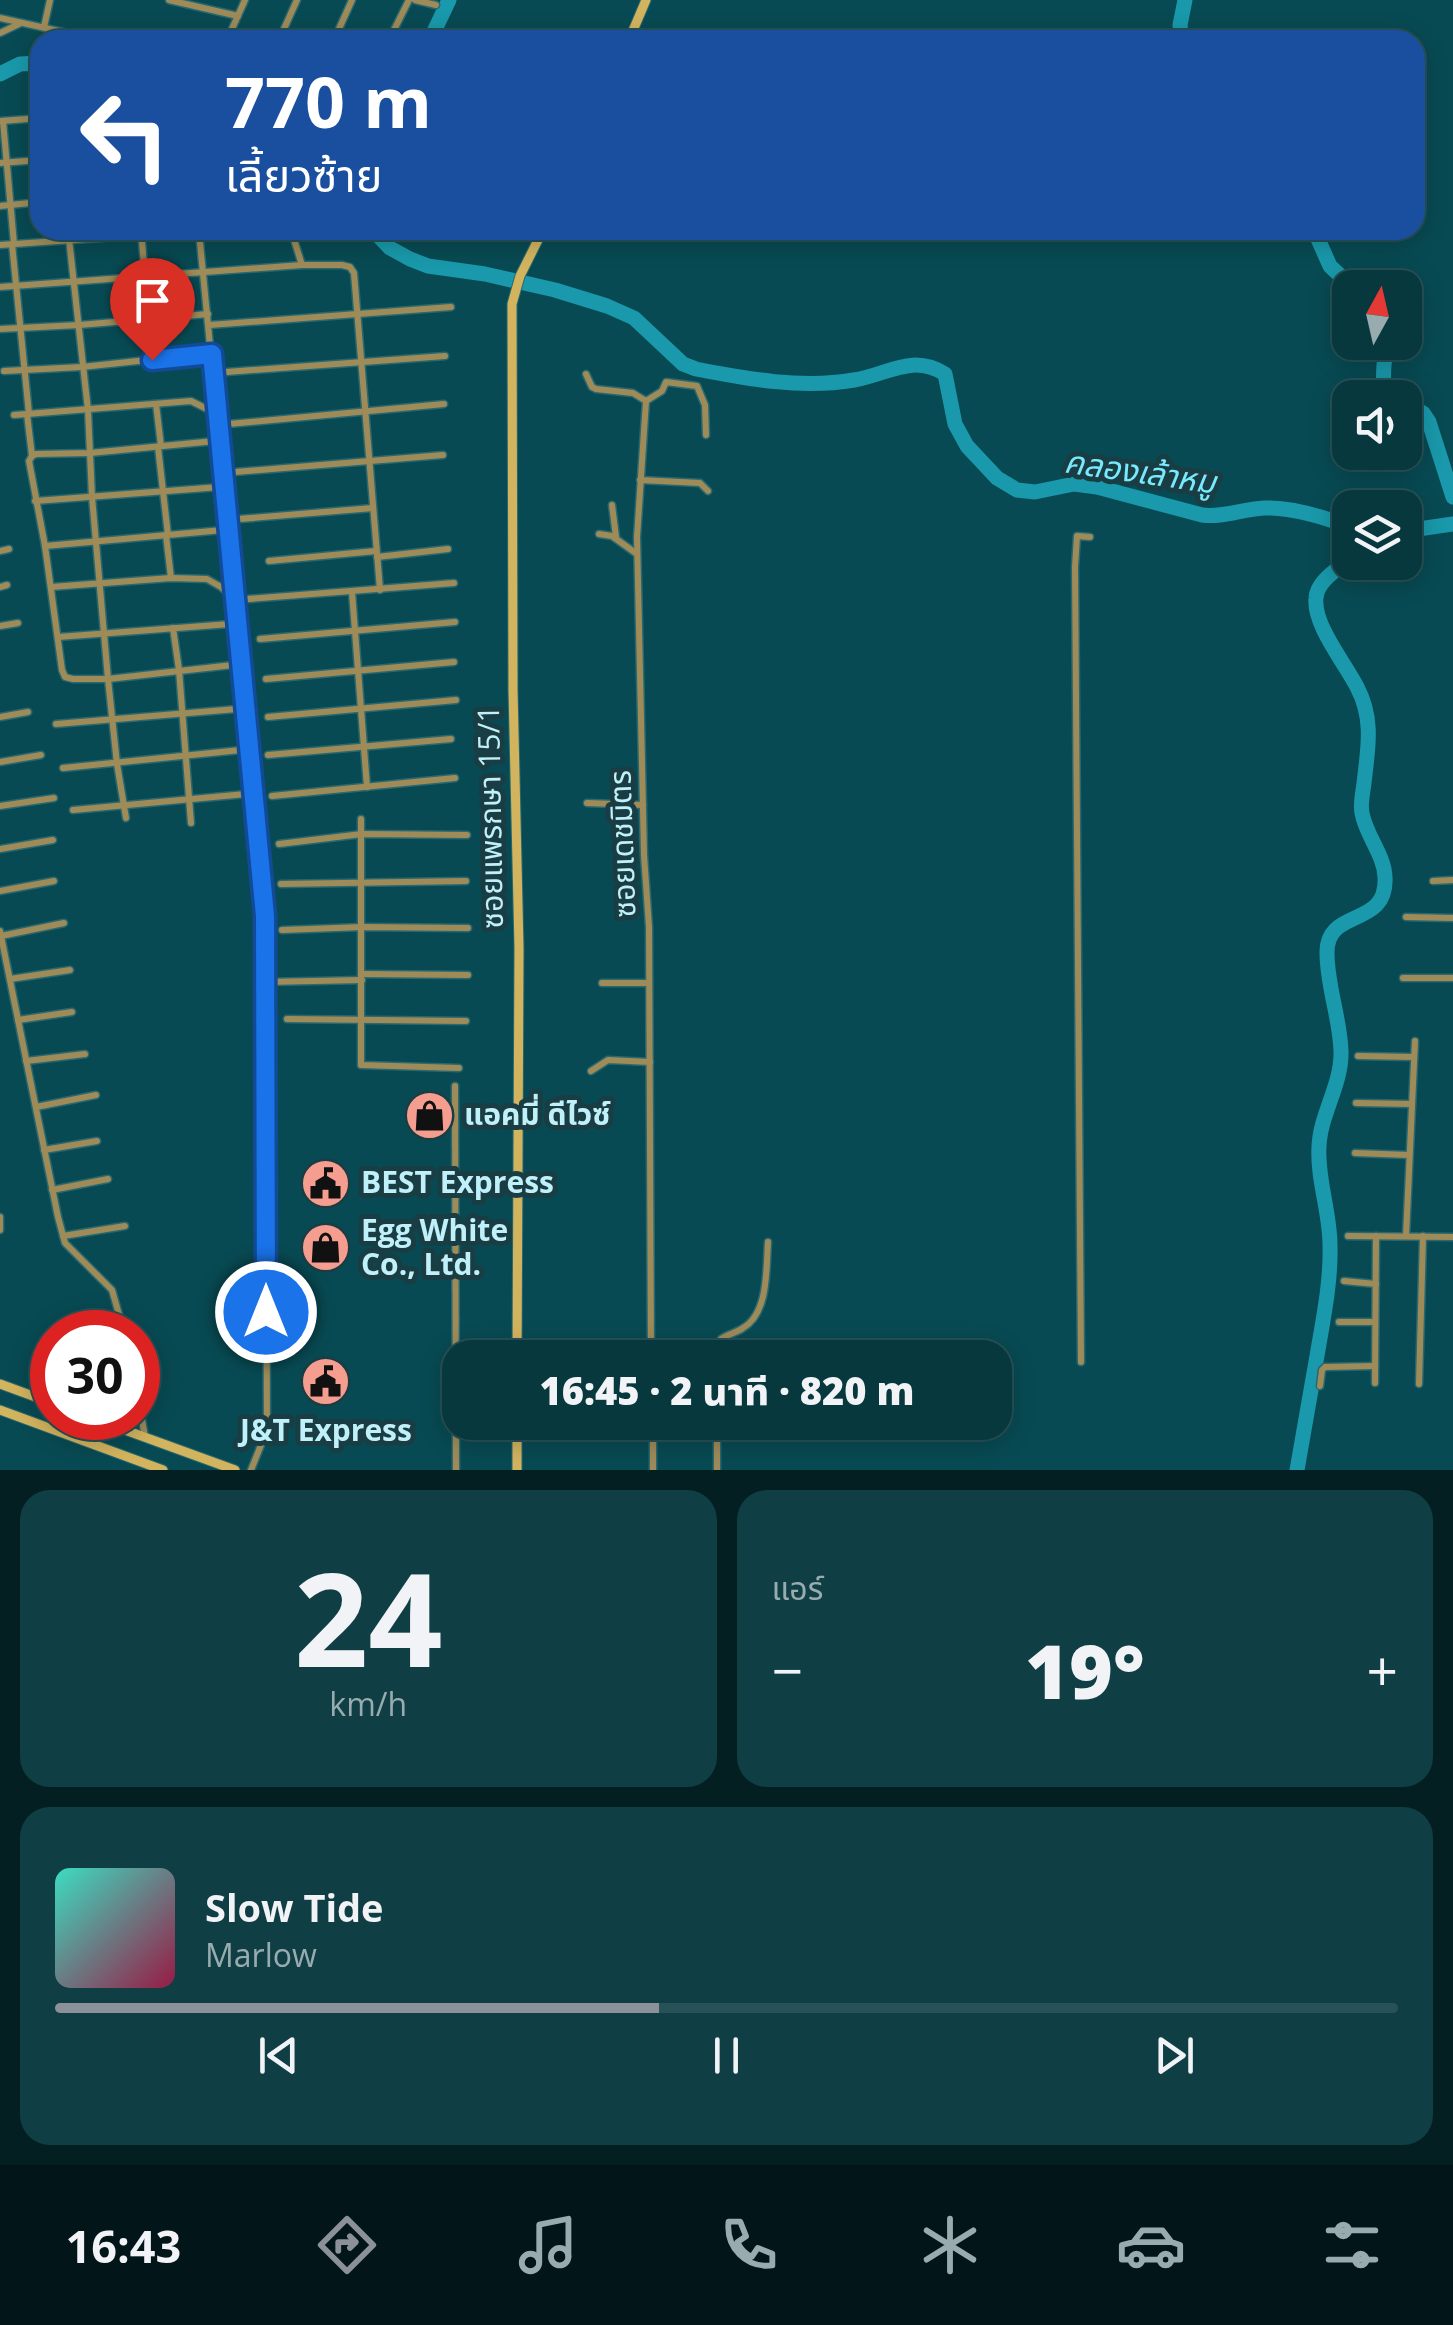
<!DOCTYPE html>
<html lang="th">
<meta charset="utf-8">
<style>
body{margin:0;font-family:"Open Sans","Noto Sans Thai",sans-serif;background:#0f3f45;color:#f1f3f6;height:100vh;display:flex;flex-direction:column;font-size:38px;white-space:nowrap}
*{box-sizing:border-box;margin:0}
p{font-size:32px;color:#98acb0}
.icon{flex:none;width:55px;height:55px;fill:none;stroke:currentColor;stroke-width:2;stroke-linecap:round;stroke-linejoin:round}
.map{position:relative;height:1470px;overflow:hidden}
.side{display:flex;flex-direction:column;gap:20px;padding:20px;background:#031f22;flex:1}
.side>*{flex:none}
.hud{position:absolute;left:30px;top:30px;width:1395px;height:210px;border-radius:30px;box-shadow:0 5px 25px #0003,0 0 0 2px #275258;background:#1a4fa0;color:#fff;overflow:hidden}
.needle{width:65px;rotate:8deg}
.buttons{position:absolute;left:1332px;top:270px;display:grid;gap:20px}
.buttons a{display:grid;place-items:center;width:90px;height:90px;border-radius:20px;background:#06383e;box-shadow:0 5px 25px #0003,0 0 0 2px #275258;font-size:50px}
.speed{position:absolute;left:30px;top:1310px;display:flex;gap:20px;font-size:50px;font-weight:700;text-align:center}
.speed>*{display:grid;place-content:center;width:130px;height:130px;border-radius:50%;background:#06383e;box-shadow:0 5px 25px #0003,0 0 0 2px #275258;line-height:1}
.speed .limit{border:15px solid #d22;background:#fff;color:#111}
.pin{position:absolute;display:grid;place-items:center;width:85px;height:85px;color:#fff;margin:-102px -42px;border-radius:50% 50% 50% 0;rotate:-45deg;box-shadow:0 0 10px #0007}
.pin .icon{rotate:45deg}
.me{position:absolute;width:110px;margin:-55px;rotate:0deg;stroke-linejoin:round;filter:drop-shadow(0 0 8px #0008)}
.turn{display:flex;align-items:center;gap:35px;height:210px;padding:0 30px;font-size:45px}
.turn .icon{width:130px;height:130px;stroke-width:2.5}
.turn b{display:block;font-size:70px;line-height:85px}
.big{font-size:75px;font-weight:800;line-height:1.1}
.side .card{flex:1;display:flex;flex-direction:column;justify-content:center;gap:15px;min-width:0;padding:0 35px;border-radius:30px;background:#0f3f45}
.side .dial{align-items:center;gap:0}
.dial b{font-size:130px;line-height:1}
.song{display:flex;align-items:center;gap:30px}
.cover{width:120px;height:120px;border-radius:15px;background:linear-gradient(135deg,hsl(170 70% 55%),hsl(340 70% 35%))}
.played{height:10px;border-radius:5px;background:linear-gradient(90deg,#8c9099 45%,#275258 45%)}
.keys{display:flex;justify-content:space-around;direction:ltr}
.heat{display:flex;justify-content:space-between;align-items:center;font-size:55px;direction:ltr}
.side .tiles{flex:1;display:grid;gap:20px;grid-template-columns:1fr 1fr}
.card:last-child{grid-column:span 2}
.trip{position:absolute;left:442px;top:1340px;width:570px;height:100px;border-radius:30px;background:#06383e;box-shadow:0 5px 25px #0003,0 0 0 2px #275258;font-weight:800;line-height:100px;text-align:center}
.dock{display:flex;height:160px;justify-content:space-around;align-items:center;background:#021619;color:#98acb0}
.dock .icon{width:70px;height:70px}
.dock .active{color:#8c9099}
.dock b{font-size:45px;color:#f1f3f6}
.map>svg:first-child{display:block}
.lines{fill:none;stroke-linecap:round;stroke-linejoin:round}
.river{stroke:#1999ab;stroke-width:15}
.street-casing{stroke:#296871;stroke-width:9}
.secondary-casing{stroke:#296871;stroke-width:11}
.street{stroke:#9f8b58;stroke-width:6}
.secondary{stroke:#d3b45e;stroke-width:9}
.route-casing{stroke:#114b97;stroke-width:25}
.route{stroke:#1a73e8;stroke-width:18}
.labels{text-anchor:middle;stroke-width:10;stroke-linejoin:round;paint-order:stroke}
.street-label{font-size:30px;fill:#c0f1fa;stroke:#1a3d43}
.poi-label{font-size:30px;font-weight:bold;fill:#c0f1fa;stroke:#1a3d43;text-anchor:start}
.water-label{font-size:32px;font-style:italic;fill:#78eafd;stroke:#1a3d43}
</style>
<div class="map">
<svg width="1453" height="1470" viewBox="0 0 1453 1470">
<rect width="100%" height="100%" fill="#084a53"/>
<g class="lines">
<!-- river -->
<g class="river">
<path d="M 430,40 L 449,0"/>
<path d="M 1182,40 L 1180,25 L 1185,0"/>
<path d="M 0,74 L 20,64 L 40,63"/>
<path d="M 373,230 L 390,248 L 410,259 L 428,266 L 485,274 L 555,290 L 607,306 L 634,318 L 683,364 L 696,369 C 747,379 802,389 854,380 C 887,375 912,353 945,374 L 955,424 L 967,446 L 997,478 L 1017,490 L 1035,492 L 1074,484 L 1097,487 L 1202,515 C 1223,518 1242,509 1264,508 C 1293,507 1324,517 1350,527"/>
<path d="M 1314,230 L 1330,266 L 1353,288"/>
<path d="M 1386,342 C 1386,362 1377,384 1393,398"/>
<path d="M 1405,403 L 1423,413 L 1429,422 L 1453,497"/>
<path d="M 1405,531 L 1453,524"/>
<path d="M 1297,1470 C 1304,1430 1311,1390 1318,1350 C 1324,1315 1331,1280 1330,1245 C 1330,1212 1317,1179 1319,1147 C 1320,1114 1342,1085 1341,1051 C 1340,1018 1327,986 1327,953 C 1326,907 1388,929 1385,877 C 1384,854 1366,836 1362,813 C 1360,804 1363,792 1364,783 C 1368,748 1374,719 1357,687 C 1345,663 1313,625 1316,598 C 1317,581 1338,569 1350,559"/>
</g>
<defs>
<g id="street">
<path d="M 169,0 L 238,16"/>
<path d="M 415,0 L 436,5"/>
<path d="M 0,18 L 99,40"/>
<path d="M 44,27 L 50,0"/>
<path d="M 0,33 L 19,24"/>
<path d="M 227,40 L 245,0"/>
<path d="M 279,40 L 297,0"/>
<path d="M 334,40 L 352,0"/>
<path d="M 389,40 L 409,0"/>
<path d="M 1,121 L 40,118"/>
<path d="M 3,121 L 14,244"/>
<path d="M 0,163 L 40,160"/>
<path d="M 0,206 L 40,202"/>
<path d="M 68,230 L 88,410 L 92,497 L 108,679 L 117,764 L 126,818"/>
<path d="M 141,230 L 152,359"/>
<path d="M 291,230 L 302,265"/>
<path d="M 199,232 L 265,916 L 267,1430 L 251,1470"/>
<path d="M 12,244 L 29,414"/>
<path d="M 0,245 L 216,230"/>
<path d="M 0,287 L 302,265 L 342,265 L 350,267 L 354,273 L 380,590"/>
<path d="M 209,325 L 451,307"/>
<path d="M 0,329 L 79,325 L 208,314"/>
<path d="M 4,371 L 82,367 L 212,353"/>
<path d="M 213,373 L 445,356"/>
<path d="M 586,374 L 592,387 L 596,389 L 633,393 L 646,401 L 637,537 L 644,855 L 649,927 L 651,1358"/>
<path d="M 646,401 L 662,391 L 666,382 L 697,386 L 705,405 L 706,435"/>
<path d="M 156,404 L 161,446"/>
<path d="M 27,414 L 32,456 L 29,461 L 45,546 L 62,670 L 65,677 L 73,679 L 108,679 L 233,665"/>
<path d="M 14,415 L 191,401 L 217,414"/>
<path d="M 218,425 L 444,404"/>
<path d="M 158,447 L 168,535"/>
<path d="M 32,456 L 36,454 L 90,453 L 215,441"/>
<path d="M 223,473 L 443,455"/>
<path d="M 640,480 L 700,483 L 708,491"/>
<path d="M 35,501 L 220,487"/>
<path d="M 612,505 L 616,537"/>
<path d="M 227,520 L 373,508"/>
<path d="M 599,534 L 612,536 L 637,554"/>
<path d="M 166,535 L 171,578"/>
<path d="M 45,546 L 223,530"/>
<path d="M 0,551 L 9,549"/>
<path d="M 377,557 L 448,549"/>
<path d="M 269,561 L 376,551"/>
<path d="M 0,587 L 7,585"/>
<path d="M 51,587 L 171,578 L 207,579 L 221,587 L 235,600 L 454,583"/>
<path d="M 352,592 L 367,787"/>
<path d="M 0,626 L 18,623"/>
<path d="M 173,628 L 179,670 L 191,823"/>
<path d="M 58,637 L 230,624"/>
<path d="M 260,639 L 455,622"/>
<path d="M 266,679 L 454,662"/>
<path d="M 0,717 L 28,712"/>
<path d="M 268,717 L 456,700"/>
<path d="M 56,724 L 237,709"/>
<path d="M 268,755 L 451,739"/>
<path d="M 0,762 L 41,755"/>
<path d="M 63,768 L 241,750"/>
<path d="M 272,796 L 455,778"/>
<path d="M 587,803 L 643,805"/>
<path d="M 0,806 L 54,798"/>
<path d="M 73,810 L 246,794"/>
<path d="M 361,819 L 361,1065 L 459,1068"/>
<path d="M 279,844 L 362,834 L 467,835"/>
<path d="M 0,849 L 53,840"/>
<path d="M 1433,881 L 1453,880"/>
<path d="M 281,884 L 466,881"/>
<path d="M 0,891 L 54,881"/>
<path d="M 1406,917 L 1453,918"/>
<path d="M 282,930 L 362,927 L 468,928"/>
<path d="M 0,931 L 58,1217 L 65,1243 L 112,1290 L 124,1332"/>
<path d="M 1,936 L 64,923"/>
<path d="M 362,974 L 468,975"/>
<path d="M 1403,978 L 1453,978"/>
<path d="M 10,979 L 70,970"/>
<path d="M 265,982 L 362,980"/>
<path d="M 602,983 L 649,983"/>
<path d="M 287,1019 L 466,1021"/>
<path d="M 18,1020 L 72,1012"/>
<path d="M 1358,1056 L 1414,1057"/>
<path d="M 26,1061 L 85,1054"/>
<path d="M 591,1071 L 608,1060 L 650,1062"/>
<path d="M 455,1086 L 456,1470"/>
<path d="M 1356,1103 L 1412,1104"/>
<path d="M 36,1107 L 96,1095"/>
<path d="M 44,1150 L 97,1141"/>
<path d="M 1355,1153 L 1409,1155"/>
<path d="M 52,1190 L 108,1179"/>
<path d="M 0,1217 L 0,1230"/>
<path d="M 63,1236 L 125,1226"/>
<path d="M 1348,1236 L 1453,1237"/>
<path d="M 1406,1236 L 1415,1041"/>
<path d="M 1344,1281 L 1376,1284"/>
<path d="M 1339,1322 L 1375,1322"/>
<path d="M 719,1358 L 721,1339 C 728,1334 736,1333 743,1328 C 769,1313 766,1268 768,1242"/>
<path d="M 1081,1362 L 1075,567 L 1077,536 L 1090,537"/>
<path d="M 1375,1383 L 1376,1236"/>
<path d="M 1419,1384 L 1423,1236"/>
<path d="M 1320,1386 L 1322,1370 L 1325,1367 L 1375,1366"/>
<path d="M 138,1397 L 145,1437"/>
<path d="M 653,1422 L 653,1470"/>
<path d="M 717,1470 L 717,1422"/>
</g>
<g id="secondary">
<path d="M 629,40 L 646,0"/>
<path d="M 517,1358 L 519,948 L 513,690 L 512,304 L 520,276 L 543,230"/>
<path d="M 0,1384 L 52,1403"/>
<path d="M 0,1410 L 163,1470"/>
<path d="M 92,1418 L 235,1470"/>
<path d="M 517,1470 L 517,1422"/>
</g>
</defs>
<!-- street casing -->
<use href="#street" class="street-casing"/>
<!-- secondary casing -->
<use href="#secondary" class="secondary-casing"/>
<!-- street -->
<use href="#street" class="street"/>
<!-- secondary -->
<use href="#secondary" class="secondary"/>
</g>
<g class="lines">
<defs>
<path id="route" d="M 152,360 L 212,354 L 265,916 L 266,1312"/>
</defs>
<!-- route casing -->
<use href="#route" class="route-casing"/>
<!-- route -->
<use href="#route" class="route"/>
</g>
<!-- icons -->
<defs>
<symbol id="shop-disc" viewBox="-11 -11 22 22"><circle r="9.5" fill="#f59d8f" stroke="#1a3d43"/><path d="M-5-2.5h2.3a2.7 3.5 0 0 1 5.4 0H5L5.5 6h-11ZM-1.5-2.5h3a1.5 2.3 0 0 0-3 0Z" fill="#111"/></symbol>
<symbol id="civic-disc" viewBox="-11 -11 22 22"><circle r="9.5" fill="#f59d8f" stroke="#1a3d43"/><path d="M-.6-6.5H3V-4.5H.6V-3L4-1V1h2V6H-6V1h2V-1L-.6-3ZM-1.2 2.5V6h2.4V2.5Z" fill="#111"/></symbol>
</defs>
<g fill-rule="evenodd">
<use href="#shop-disc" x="402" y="1088" width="55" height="55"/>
<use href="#civic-disc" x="298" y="1156" width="55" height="55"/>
<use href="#shop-disc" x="298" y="1220" width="55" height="55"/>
<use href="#civic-disc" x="298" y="1354" width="55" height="55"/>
</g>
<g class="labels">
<!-- street labels -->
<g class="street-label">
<text transform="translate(491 817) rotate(-91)" y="10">ซอยแพรกษา 15/1</text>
<text transform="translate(623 844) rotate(-92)" y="10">ซอยเดชมิตร</text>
</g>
<!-- poi labels -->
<g class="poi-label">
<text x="464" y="1125">แอคมี่ ดีไวซ์</text>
<text x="361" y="1193">BEST Express</text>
<text x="361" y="1241">Egg White<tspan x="361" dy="34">Co., Ltd.</tspan></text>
<text x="326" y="1441" text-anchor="middle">J&amp;T Express</text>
</g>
<!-- water labels -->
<g class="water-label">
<text transform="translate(1140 472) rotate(8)" y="11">คลองเล้าหมู</text>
</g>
</g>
</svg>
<div class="buttons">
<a><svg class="needle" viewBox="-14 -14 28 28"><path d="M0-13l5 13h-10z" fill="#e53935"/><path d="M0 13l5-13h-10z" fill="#98acb0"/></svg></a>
<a><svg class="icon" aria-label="sound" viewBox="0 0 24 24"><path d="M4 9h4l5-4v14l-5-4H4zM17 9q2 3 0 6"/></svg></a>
<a><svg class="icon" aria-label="layers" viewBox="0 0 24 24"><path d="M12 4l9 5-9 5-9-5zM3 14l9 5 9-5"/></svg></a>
</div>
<div class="speed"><div class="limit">30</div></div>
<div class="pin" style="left:152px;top:360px;background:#d93025"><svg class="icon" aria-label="arrive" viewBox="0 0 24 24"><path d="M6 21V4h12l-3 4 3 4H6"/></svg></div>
<svg class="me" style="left:266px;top:1312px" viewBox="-20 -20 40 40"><circle r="17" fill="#1a73e8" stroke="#fff" stroke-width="3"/><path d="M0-11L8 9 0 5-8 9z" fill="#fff"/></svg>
<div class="trip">16:45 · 2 นาที · 820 m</div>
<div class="hud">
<div class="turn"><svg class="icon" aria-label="left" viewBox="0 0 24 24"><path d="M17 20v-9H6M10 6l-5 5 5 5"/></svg><div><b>770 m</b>เลี้ยวซ้าย</div></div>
</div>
</div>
<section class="side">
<div class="tiles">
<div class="card dial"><b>24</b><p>km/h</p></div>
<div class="card"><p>แอร์</p>
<div class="heat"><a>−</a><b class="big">19°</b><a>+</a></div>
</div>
<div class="card">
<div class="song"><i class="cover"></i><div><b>Slow Tide</b><p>Marlow</p></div></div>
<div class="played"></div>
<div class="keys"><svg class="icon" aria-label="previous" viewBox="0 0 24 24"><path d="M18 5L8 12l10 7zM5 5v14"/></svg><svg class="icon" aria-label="pause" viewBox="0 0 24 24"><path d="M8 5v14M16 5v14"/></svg><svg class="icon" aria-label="next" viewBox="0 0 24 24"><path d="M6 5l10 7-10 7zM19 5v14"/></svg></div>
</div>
</div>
</section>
<nav class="dock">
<b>16:43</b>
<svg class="icon active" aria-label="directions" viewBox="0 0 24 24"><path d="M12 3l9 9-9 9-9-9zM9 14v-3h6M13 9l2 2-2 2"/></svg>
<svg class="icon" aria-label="music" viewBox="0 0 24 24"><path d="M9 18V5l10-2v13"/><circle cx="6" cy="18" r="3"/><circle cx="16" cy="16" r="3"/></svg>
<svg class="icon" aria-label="phone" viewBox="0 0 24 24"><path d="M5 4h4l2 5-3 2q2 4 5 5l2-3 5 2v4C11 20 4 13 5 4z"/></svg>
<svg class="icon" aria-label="climate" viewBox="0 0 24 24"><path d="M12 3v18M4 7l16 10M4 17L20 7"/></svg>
<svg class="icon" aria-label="car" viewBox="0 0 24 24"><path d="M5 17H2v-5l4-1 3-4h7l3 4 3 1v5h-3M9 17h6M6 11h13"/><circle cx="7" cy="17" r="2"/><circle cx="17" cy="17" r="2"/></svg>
<svg class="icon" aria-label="filters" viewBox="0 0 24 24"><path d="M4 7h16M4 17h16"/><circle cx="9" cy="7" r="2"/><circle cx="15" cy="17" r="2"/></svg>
</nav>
